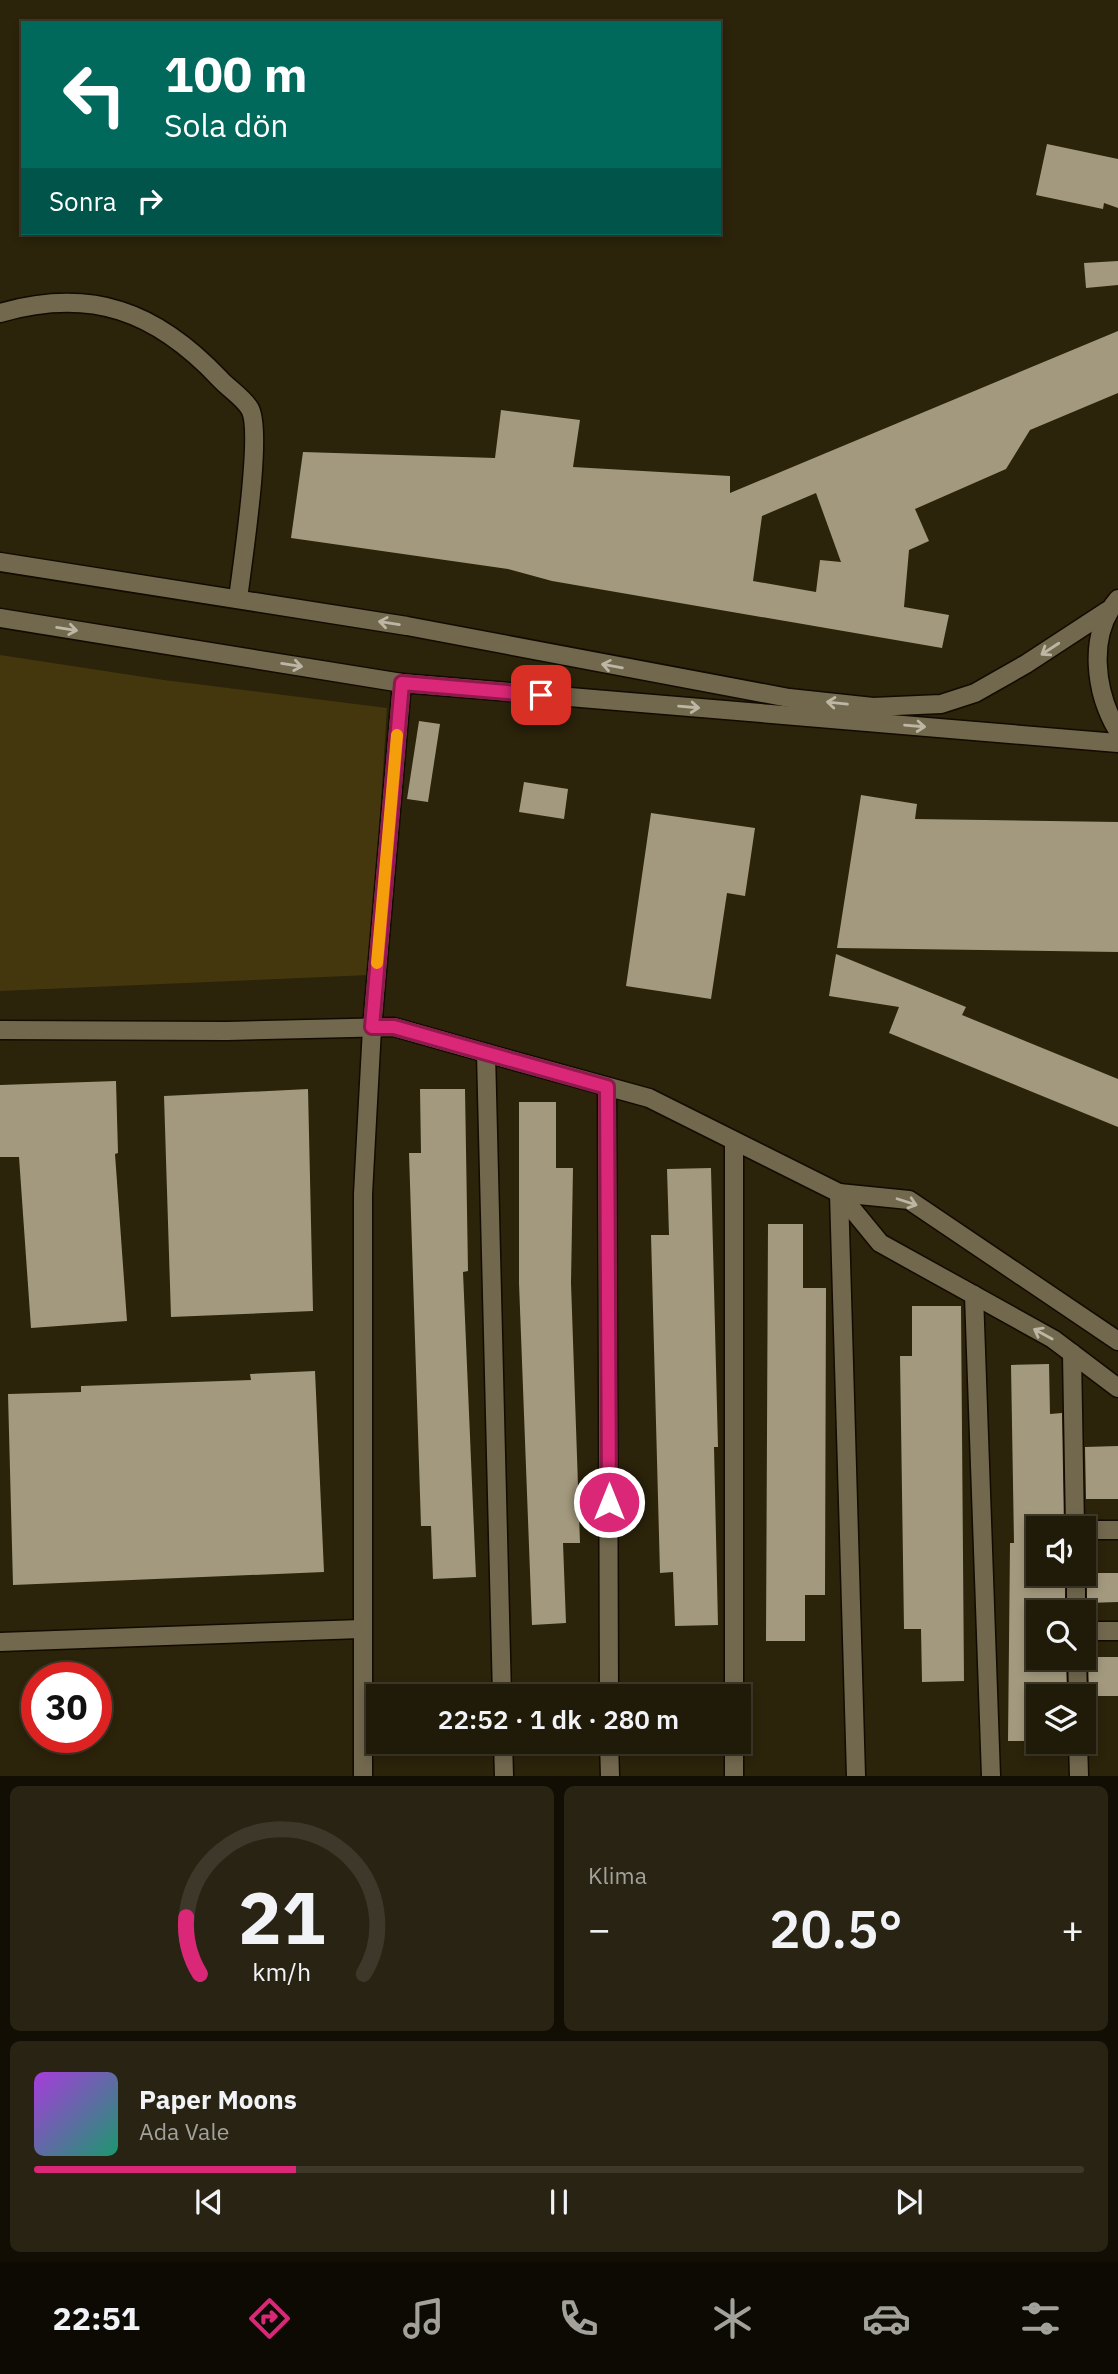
<!DOCTYPE html>
<html lang="tr">
<meta charset="utf-8">
<style>
body{margin:0;font-family:"IBM Plex Sans",sans-serif;background:#282312;color:#f1f3f6;height:100vh;display:flex;flex-direction:column;font-size:26px;white-space:nowrap}
*{box-sizing:border-box;margin:0}
p{font-size:23px;color:#a2a19c}
.icon{flex:none;width:38px;height:38px;fill:none;stroke:currentColor;stroke-width:2;stroke-linecap:round;stroke-linejoin:round}
.map{position:relative;height:1776px;overflow:hidden}
.panel{display:flex;flex-direction:column;gap:10px;padding:10px;background:#120e04;flex:1}
.panel>*{flex:none}
.top-card{position:absolute;left:21px;top:21px;width:700px;height:214px;border-radius:0px;box-shadow:0 4px 10px #0003,0 0 0 2px #3d3829;background:#00695c;color:#fff;overflow:hidden}
.controls{position:absolute;left:1026px;top:1516px;display:grid;gap:14px}
.controls a{display:grid;place-items:center;width:70px;height:70px;border-radius:0px;background:#201a08;box-shadow:0 4px 10px #0003,0 0 0 2px #3d3829;font-size:35px}
.speed{position:absolute;left:21px;top:1662px;display:flex;gap:14px;font-size:35px;font-weight:700;text-align:center}
.speed>*{display:grid;place-content:center;width:91px;height:91px;border-radius:50%;background:#201a08;box-shadow:0 4px 10px #0003,0 0 0 2px #3d3829;line-height:1}
.speed .limit{border:10px solid #d22;background:#fff;color:#111}
.pin{position:absolute;display:grid;place-items:center;width:60px;height:60px;color:#fff;margin:-30px;border-radius:14px;box-shadow:0 4px 10px #0006}
.me{position:absolute;width:77px;margin:-38px;rotate:0deg;stroke-linejoin:round;filter:drop-shadow(0 0 5px #0008)}
.turn{display:flex;align-items:center;gap:24px;height:147px;padding:0 28px;font-size:32px}
.turn .icon{width:91px;height:91px;stroke-width:2.5}
.turn b{display:block;font-size:49px;line-height:60px}
.then{display:flex;align-items:center;height:66px;padding:0 28px;background:#0003;gap:14px;font-size:26px}
.big{font-size:52px;font-weight:600;line-height:1.1}
.panel .tile{flex:1;display:flex;flex-direction:column;justify-content:center;gap:10px;min-width:0;padding:0 24px;border-radius:10px;background:#282312}
.panel .dial{align-items:center;gap:0}
.dial svg{height:182px;overflow:visible;fill:none;stroke:#3d3829;stroke-width:7;stroke-linecap:round;text-anchor:middle}
.dial text{fill:#f1f3f6;stroke:none}
.song{display:flex;align-items:center;gap:21px}
.cover{width:84px;height:84px;border-radius:10px;background:linear-gradient(135deg,hsl(280 70% 55%),hsl(160 70% 35%))}
.played{height:7px;border-radius:4px;background:linear-gradient(90deg,#db2777 25%,#3d3829 25%)}
.keys{display:flex;justify-content:space-around;direction:ltr}
.heat{display:flex;justify-content:space-between;align-items:center;font-size:38px;direction:ltr}
.panel .tiles{flex:1;display:grid;gap:10px;grid-template-columns:1fr 1fr}
.tile:last-child{grid-column:span 2}
.trip{position:absolute;left:366px;top:1684px;width:385px;height:70px;border-radius:0px;background:#201a08;box-shadow:0 4px 10px #0003,0 0 0 2px #3d3829;font-weight:600;line-height:70px;text-align:center}
.menu{display:flex;height:112px;justify-content:space-around;align-items:center;background:#0d0a03;color:#a2a19c}
.menu .icon{width:49px;height:49px}
.menu .current{color:#db2777}
.menu b{font-size:32px;color:#f1f3f6}
.map>svg:first-child{display:block}
.green{fill:#44370e}
.building{fill:#a3997e;fill-rule:evenodd}
.lines{fill:none;stroke-linecap:round;stroke-linejoin:round}
.minor-casing{stroke:#130b00;stroke-width:21}
.tertiary-casing{stroke:#130b00;stroke-width:21}
.secondary-casing{stroke:#130b00;stroke-width:21}
.minor{stroke:#72684e;stroke-width:18}
.tertiary{stroke:#72684e;stroke-width:18}
.secondary{stroke:#72684e;stroke-width:18}
.oneway{stroke:#bdb6a4}
.route-casing{stroke:#8e194d;stroke-width:18}
.route{stroke:#db2777;stroke-width:12}
.slow{stroke:#f59e0b;stroke-width:12}
</style>
<div class="map">
<svg width="1118" height="1776" viewBox="0 0 1118 1776">
<rect width="100%" height="100%" fill="#2b230a"/>
<!-- green -->
<path class="green" d="M 0,655 L 164,680 L 387,708 L 370,975 L 0,991 Z"/>
<!-- building -->
<g class="building">
<path d="M 1047,144 L 1118,159 L 1118,208 L 1104,203 L 1103,209 L 1036,195 Z"/>
<path d="M 1118,261 L 1118,285 L 1086,288 L 1084,263 Z"/>
<path d="M 1118,331 L 1118,393 L 1030,430 L 1006,469 L 915,509 L 929,541 L 909,550 L 904,607 L 949,615 L 942,648 L 552,581 L 508,569 L 291,538 L 303,452 L 495,458 L 501,410 L 580,420 L 573,467 L 730,476 L 730,493 ZM 816,493 L 841,562 L 820,560 L 816,592 L 753,581 L 762,516 Z"/>
<path d="M 419,721 L 440,724 L 428,802 L 407,799 Z"/>
<path d="M 524,782 L 568,789 L 564,819 L 519,812 Z"/>
<path d="M 861,795 L 917,804 L 915,819 L 1118,822 L 1118,952 L 837,948 Z"/>
<path d="M 651,813 L 755,828 L 745,896 L 727,893 L 711,999 L 626,986 Z"/>
<path d="M 836,954 L 966,1007 L 962,1015 L 1118,1079 L 1118,1127 L 889,1033 L 899,1007 L 829,996 Z"/>
<path d="M 116,1081 L 118,1153 L 115,1154 L 127,1321 L 31,1328 L 19,1157 L 0,1157 L 0,1085 Z"/>
<path d="M 308,1089 L 313,1311 L 171,1317 L 164,1096 Z"/>
<path d="M 420,1089 L 465,1089 L 468,1271 L 463,1272 L 476,1577 L 433,1579 L 431,1526 L 421,1526 L 409,1153 L 421,1153 Z"/>
<path d="M 519,1102 L 556,1102 L 556,1168 L 573,1168 L 571,1283 L 580,1543 L 563,1543 L 566,1623 L 532,1625 L 519,1283 Z"/>
<path d="M 711,1168 L 718,1447 L 714,1447 L 718,1625 L 675,1626 L 673,1572 L 660,1573 L 651,1235 L 669,1235 L 667,1169 Z"/>
<path d="M 768,1224 L 803,1224 L 803,1288 L 826,1288 L 825,1595 L 805,1595 L 805,1641 L 766,1641 Z"/>
<path d="M 912,1306 L 961,1306 L 964,1681 L 922,1682 L 921,1629 L 904,1629 L 900,1356 L 912,1356 Z"/>
<path d="M 1049,1364 L 1050,1414 L 1062,1413 L 1064,1528 L 1038,1528 L 1038,1573 L 1065,1573 L 1065,1612 L 1038,1612 L 1038,1657 L 1066,1657 L 1067,1696 L 1038,1696 L 1038,1741 L 1008,1741 L 1010,1543 L 1014,1543 L 1011,1365 Z"/>
<path d="M 315,1371 L 324,1572 L 13,1585 L 8,1394 L 81,1392 L 81,1386 L 251,1380 L 250,1374 Z"/>
<path d="M 1118,1446 L 1118,1499 L 1086,1499 L 1085,1447 Z"/>
<path d="M 1087,1573 L 1118,1573 L 1118,1602 L 1087,1603 Z"/>
<path d="M 1088,1657 L 1118,1657 L 1118,1696 L 1089,1696 Z"/>
</g>
<g class="lines">
<defs>
<g id="minor">
<path d="M 0,313 C 91,287 156,311 220,379 C 228,388 244,398 250,409 C 263,432 242,565 238,599"/>
<path d="M 486,1053 L 502,1696"/>
<path d="M 607,1087 L 609,1696"/>
<path d="M 839,1193 L 856,1776"/>
<path d="M 974,1295 L 991,1776"/>
<path d="M 1072,1353 L 1075,1528"/>
<path d="M 1083,1530 L 1118,1530"/>
<path d="M 1076,1573 L 1076,1612"/>
<path d="M 1083,1631 L 1118,1631"/>
<path d="M 0,1642 L 361,1629"/>
<path d="M 1077,1657 L 1078,1696"/>
<path d="M 734,1696 L 734,1141"/>
<path d="M 503,1741 L 504,1776"/>
<path d="M 609,1741 L 610,1776"/>
<path d="M 1078,1741 L 1079,1776"/>
<path d="M 734,1776 L 734,1741"/>
</g>
<g id="tertiary">
<path d="M 0,562 L 407,626 L 789,698 L 873,707 L 941,704 L 975,693 L 1026,664 L 1107,611"/>
<path d="M 0,618 L 402,683 L 1118,743"/>
<path d="M 0,1030 L 227,1031 L 394,1027 L 486,1053 L 649,1098 L 839,1193 L 909,1200 L 1118,1341"/>
<path d="M 839,1193 L 880,1243 L 1053,1339 L 1118,1388"/>
<path d="M 363,1776 L 363,1194 L 372,1028 L 402,683"/>
</g>
<path id="secondary" d="M 1118,599 C 1087,635 1095,693 1118,731"/>
</defs>
<!-- minor casing -->
<use href="#minor" class="minor-casing"/>
<!-- tertiary casing -->
<use href="#tertiary" class="tertiary-casing"/>
<!-- secondary casing -->
<use href="#secondary" class="secondary-casing"/>
<!-- minor -->
<use href="#minor" class="minor"/>
<!-- tertiary -->
<use href="#tertiary" class="tertiary"/>
<!-- secondary -->
<use href="#secondary" class="secondary"/>
</g>
<!-- one-way arrows -->
<defs><path id="oneway-shaft" d="M-6 0H5M1.5-3L5.5 0L1.5 3" fill="none" stroke-width="1.6" stroke-linecap="round" stroke-linejoin="round" transform="scale(1.75)"/></defs>
<g class="oneway">
<use href="#oneway-shaft" transform="translate(389 623) rotate(-171)"/>
<use href="#oneway-shaft" transform="translate(67 629) rotate(9)"/>
<use href="#oneway-shaft" transform="translate(1050 649) rotate(147)"/>
<use href="#oneway-shaft" transform="translate(292 665) rotate(9)"/>
<use href="#oneway-shaft" transform="translate(612 666) rotate(-170)"/>
<use href="#oneway-shaft" transform="translate(837 703) rotate(-174)"/>
<use href="#oneway-shaft" transform="translate(689 707) rotate(5)"/>
<use href="#oneway-shaft" transform="translate(915 726) rotate(5)"/>
<use href="#oneway-shaft" transform="translate(907 1202) rotate(18)"/>
<use href="#oneway-shaft" transform="translate(1043 1334) rotate(-151)"/>
</g>
<g class="lines">
<defs>
<path id="route" d="M 541,695 L 402,683 L 372,1027 L 394,1027 L 607,1087 L 609,1502"/>
</defs>
<!-- route casing -->
<use href="#route" class="route-casing"/>
<!-- route -->
<use href="#route" class="route"/>
<!-- slow -->
<path class="slow" d="M 377,963 L 397,735"/>
</g>
</svg>
<div class="controls">
<a><svg class="icon" aria-label="sound" viewBox="0 0 24 24"><path d="M4 9h4l5-4v14l-5-4H4zM17 9q2 3 0 6"/></svg></a>
<a><svg class="icon" aria-label="search" viewBox="0 0 24 24"><circle cx="10" cy="10" r="6"/><path d="M15 15l6 6"/></svg></a>
<a><svg class="icon" aria-label="layers" viewBox="0 0 24 24"><path d="M12 4l9 5-9 5-9-5zM3 14l9 5 9-5"/></svg></a>
</div>
<div class="speed"><div class="limit">30</div></div>
<div class="pin" style="left:541px;top:695px;background:#d93025"><svg class="icon" aria-label="arrive" viewBox="0 0 24 24"><path d="M6 21V4h12l-3 4 3 4H6"/></svg></div>
<svg class="me" style="left:609px;top:1502px" viewBox="-20 -20 40 40"><circle r="17" fill="#db2777" stroke="#fff" stroke-width="3"/><path d="M0-11L8 9 0 5-8 9z" fill="#fff"/></svg>
<div class="trip">22:52 · 1 dk · 280 m</div>
<div class="top-card">
<div class="turn"><svg class="icon" aria-label="left" viewBox="0 0 24 24"><path d="M17 20v-9H6M10 6l-5 5 5 5"/></svg><div><b>100 m</b>Sola dön</div></div>
<div class="then">Sonra<svg class="icon" aria-label="right" viewBox="0 0 24 24"><path d="M7 20v-9h11M14 6l5 5-5 5"/></svg></div>
</div>
</div>
<section class="panel">
<div class="tiles">
<div class="tile dial"><svg viewBox="0 0 100 80">
<path d="M14 69A42 42 0 1 1 86 69"/>
<path d="M14 69A42 42 0 0 1 8 44" stroke="#db2777"/>
<text x="50" y="56" font-size="32" font-weight="700">21</text>
<text x="50" y="72" font-size="11">km/h</text>
</svg></div>
<div class="tile"><p>Klima</p>
<div class="heat"><a>−</a><b class="big">20.5°</b><a>+</a></div>
</div>
<div class="tile">
<div class="song"><i class="cover"></i><div><b>Paper Moons</b><p>Ada Vale</p></div></div>
<div class="played"></div>
<div class="keys"><svg class="icon" aria-label="previous" viewBox="0 0 24 24"><path d="M18 5L8 12l10 7zM5 5v14"/></svg><svg class="icon" aria-label="pause" viewBox="0 0 24 24"><path d="M8 5v14M16 5v14"/></svg><svg class="icon" aria-label="next" viewBox="0 0 24 24"><path d="M6 5l10 7-10 7zM19 5v14"/></svg></div>
</div>
</div>
</section>
<nav class="menu">
<b>22:51</b>
<svg class="icon current" aria-label="directions" viewBox="0 0 24 24"><path d="M12 3l9 9-9 9-9-9zM9 14v-3h6M13 9l2 2-2 2"/></svg>
<svg class="icon" aria-label="music" viewBox="0 0 24 24"><path d="M9 18V5l10-2v13"/><circle cx="6" cy="18" r="3"/><circle cx="16" cy="16" r="3"/></svg>
<svg class="icon" aria-label="phone" viewBox="0 0 24 24"><path d="M5 4h4l2 5-3 2q2 4 5 5l2-3 5 2v4C11 20 4 13 5 4z"/></svg>
<svg class="icon" aria-label="climate" viewBox="0 0 24 24"><path d="M12 3v18M4 7l16 10M4 17L20 7"/></svg>
<svg class="icon" aria-label="car" viewBox="0 0 24 24"><path d="M5 17H2v-5l4-1 3-4h7l3 4 3 1v5h-3M9 17h6M6 11h13"/><circle cx="7" cy="17" r="2"/><circle cx="17" cy="17" r="2"/></svg>
<svg class="icon" aria-label="filters" viewBox="0 0 24 24"><path d="M4 7h16M4 17h16"/><circle cx="9" cy="7" r="2"/><circle cx="15" cy="17" r="2"/></svg>
</nav>
